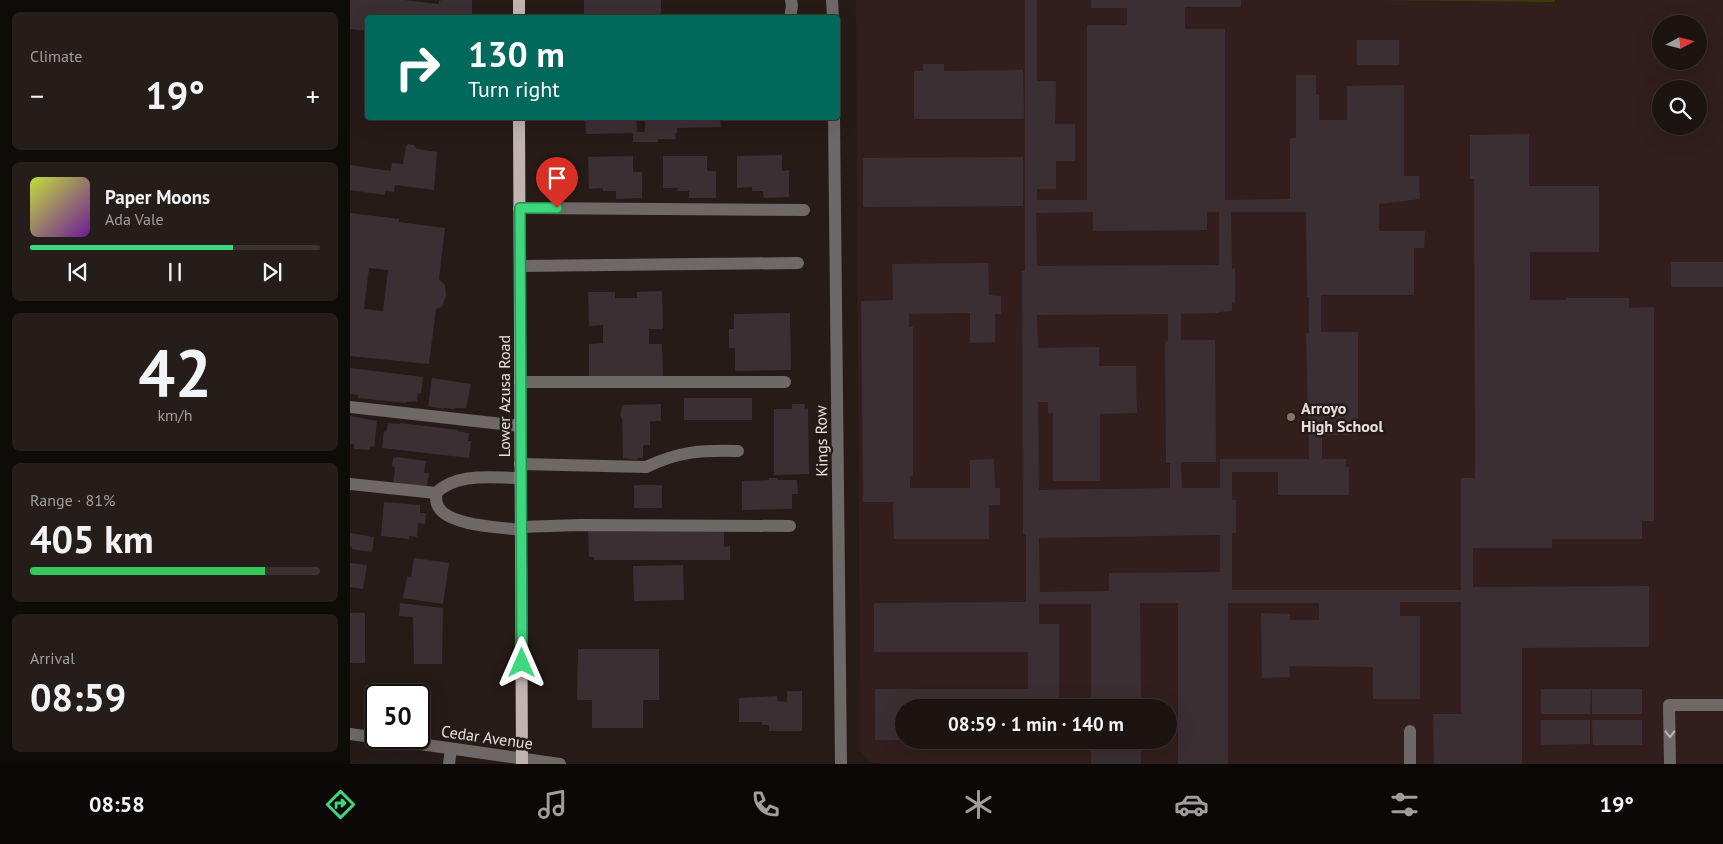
<!DOCTYPE html>
<meta charset="utf-8">
<style>
body{margin:0;font-family:"PT Sans",sans-serif;background:#251d1a;color:#f1f3f6;height:100vh;display:flex;flex-direction:column;font-size:19px;white-space:nowrap}
*{box-sizing:border-box;margin:0}
p{font-size:16px;color:#a09e9f}
.icon{flex:none;width:28px;height:28px;fill:none;stroke:currentColor;stroke-width:2;stroke-linecap:round;stroke-linejoin:round}
.map{position:relative;flex:1;overflow:hidden}
.drawer{display:flex;flex-direction:column;gap:12px;padding:12px;background:#0f0b09;width:350px}
.drawer>*{flex:none}
.top-card{position:absolute;left:15px;top:15px;width:475px;height:105px;border-radius:5px;box-shadow:0 5px 20px #0002,0 0 0 1px #3a3331;background:#00695c;color:#fff;overflow:hidden}
.needle{width:32px;rotate:83deg}
.tools{position:absolute;left:1302px;top:15px;display:grid;gap:10px}
.tools a{display:grid;place-items:center;width:55px;height:55px;border-radius:50%;background:#1c1411;box-shadow:0 5px 20px #0002,0 0 0 1px #3a3331;font-size:25px}
.speed{position:absolute;left:15px;top:684px;display:flex;gap:10px;font-size:25px;font-weight:700;text-align:center}
.speed>*{display:grid;place-content:center;width:65px;height:65px;border-radius:50%;background:#1c1411;box-shadow:0 5px 20px #0002,0 0 0 1px #3a3331;line-height:1}
.speed .limit{border:2px solid #111;border-radius:8px;background:#fff;color:#111}
.pin{position:absolute;display:grid;place-items:center;width:42px;height:42px;color:#fff;margin:-51px -21px;border-radius:50% 50% 50% 0;rotate:-45deg;box-shadow:0 0 5px #0007}
.pin .icon{rotate:45deg}
.me{position:absolute;width:55px;margin:-28px;rotate:0deg;stroke-linejoin:round;filter:drop-shadow(0 0 4px #0008)}
.turn{display:flex;align-items:center;gap:18px;height:105px;padding:0 20px;font-size:22px}
.turn .icon{width:65px;height:65px;stroke-width:2.5}
.turn b{display:block;font-size:35px;line-height:42px}
.big{font-size:38px;font-weight:700;line-height:1.1}
.drawer .tile{flex:1;display:flex;flex-direction:column;justify-content:center;gap:8px;min-width:0;padding:0 18px;border-radius:8px;background:#251d1a}
.drawer .dial{align-items:center;gap:0}
.dial b{font-size:65px;line-height:1}
.song{display:flex;align-items:center;gap:15px}
.cover{width:60px;height:60px;border-radius:8px;background:linear-gradient(135deg,hsl(70 70% 55%),hsl(280 70% 35%))}
.played{height:5px;border-radius:2px;background:linear-gradient(90deg,#3dd77e 70%,#3a3331 70%)}
.keys{display:flex;justify-content:space-around;direction:ltr}
.heat{display:flex;justify-content:space-between;align-items:center;font-size:28px;direction:ltr}
.charge{height:8px;border-radius:4px;background:linear-gradient(90deg,#34c759 81%,#3a3331 0)}
.trip{position:absolute;left:545px;top:699px;width:282px;height:50px;border-radius:25px;background:#1c1411;box-shadow:0 5px 20px #0002,0 0 0 1px #3a3331;font-weight:700;line-height:50px;text-align:center}
.menu{display:flex;height:80px;justify-content:space-around;align-items:center;background:#0b0807;color:#a09e9f}
.menu .icon{width:35px;height:35px}
.menu .current{color:#3dd77e}
.menu b{font-size:22px;color:#f1f3f6}
main{display:flex;flex:1;min-height:0}
.map>svg:first-child{display:block}
.education{fill:#321f1d;fill-rule:evenodd}
.green{fill:#383c0b}
.building{fill:#3b2f34;fill-rule:evenodd}
.lines{fill:none;stroke-linecap:round;stroke-linejoin:round}
.minor{stroke:#6e6866;stroke-width:12}
.major{stroke:#c0b3b0;stroke-width:12}
.oneway{stroke:#bdb7b4}
.route-casing{stroke:#288c52;stroke-width:12}
.route{stroke:#3dd77e;stroke-width:9}
.education-dot{fill:#8d6e63;stroke:#261b17;stroke-width:2}
.labels{text-anchor:middle;stroke-width:5;stroke-linejoin:round;paint-order:stroke}
.street-label{font-size:16px;fill:#e8e1de;stroke:#261b17}
.poi-label{font-size:16px;font-weight:bold;fill:#e8e1de;stroke:#261b17;text-anchor:start}
</style>
<main>
<section class="drawer">
<div class="tile"><p>Climate</p>
<div class="heat"><a>−</a><b class="big">19°</b><a>+</a></div>
</div>
<div class="tile">
<div class="song"><i class="cover"></i><div><b>Paper Moons</b><p>Ada Vale</p></div></div>
<div class="played"></div>
<div class="keys"><svg class="icon" aria-label="previous" viewBox="0 0 24 24"><path d="M18 5L8 12l10 7zM5 5v14"/></svg><svg class="icon" aria-label="pause" viewBox="0 0 24 24"><path d="M8 5v14M16 5v14"/></svg><svg class="icon" aria-label="next" viewBox="0 0 24 24"><path d="M6 5l10 7-10 7zM19 5v14"/></svg></div>
</div>
<div class="tile dial"><b>42</b><p>km/h</p></div>
<div class="tile"><p>Range · 81%</p><b class="big">405 km</b><div class="charge"></div></div>
<div class="tile"><p>Arrival</p><b class="big">08:59</b></div>
</section>
<div class="map">
<svg width="1373" height="764" viewBox="0 0 1373 764">
<rect width="100%" height="100%" fill="#261b17"/>
<!-- education -->
<path class="education" d="M 506,0 L 1373,0 L 1373,764 L 535,764 L 520,762 L 510,751 ZM 1311,24 L 1349,24 L 1349,61 L 1311,61 ZM 1311,89 L 1349,89 L 1349,126 L 1311,126 ZM 554,708 L 819,708 L 819,740 L 554,740 Z"/>
<!-- green -->
<path class="green" d="M 1026,0 L 1205,0 L 1205,2 Z"/>
<!-- building -->
<g class="building">
<path d="M 0,0 L 54,0 L 89,4 L 89,1 L 92,0 L 122,0 L 122,18 L 18,18 L 18,31 L 0,29 Z"/>
<rect x="234" y="0" width="77" height="18"/>
<path d="M 675,0 L 687,0 L 687,81 L 706,81 L 705,124 L 725,124 L 725,161 L 706,161 L 706,189 L 687,189 L 687,200 L 737,200 L 737,25 L 777,25 L 777,8 L 741,8 L 741,0 L 891,0 L 891,7 L 835,7 L 835,29 L 875,29 L 875,200 L 940,199 L 940,138 L 946,138 L 946,75 L 966,75 L 966,95 L 969,95 L 969,120 L 997,120 L 997,86 L 1054,85 L 1054,176 L 1069,176 L 1070,199 L 1029,204 L 1029,231 L 1075,231 L 1074,248 L 1064,248 L 1064,295 L 971,295 L 971,332 L 1008,332 L 1008,435 L 972,435 L 972,459 L 996,459 L 996,467 L 999,467 L 999,495 L 928,495 L 928,472 L 882,472 L 882,500 L 886,500 L 886,533 L 882,533 L 882,590 L 1111,590 L 1111,478 L 1125,478 L 1124,179 L 1120,179 L 1120,135 L 1179,134 L 1179,186 L 1249,186 L 1249,252 L 1180,252 L 1180,300 L 1217,300 L 1216,298 L 1279,298 L 1279,308 L 1304,307 L 1304,521 L 1292,521 L 1292,539 L 1202,539 L 1202,548 L 1123,548 L 1123,587 L 1299,586 L 1299,647 L 1172,648 L 1172,764 L 1084,764 L 1083,714 L 1111,714 L 1111,602 L 1050,602 L 1050,616 L 1070,616 L 1070,699 L 1023,699 L 1023,667 L 939,666 L 940,677 L 912,678 L 911,613 L 940,614 L 940,620 L 969,620 L 969,603 L 878,603 L 878,764 L 828,764 L 828,603 L 790,603 L 791,708 L 741,708 L 741,604 L 689,604 L 689,624 L 709,624 L 709,708 L 554,708 L 554,740 L 525,740 L 525,689 L 678,689 L 678,652 L 524,652 L 524,603 L 676,602 L 676,534 L 673,534 L 672,271 L 675,271 ZM 743,212 L 743,231 L 857,230 L 857,212 L 869,212 L 869,265 L 687,266 L 686,213 ZM 881,212 L 956,212 L 957,297 L 959,297 L 959,333 L 956,333 L 959,459 L 870,459 L 870,488 L 832,488 L 831,462 L 866,462 L 865,340 L 831,340 L 831,314 L 869,313 L 869,312 L 882,311 L 882,302 L 885,302 L 885,268 L 882,269 ZM 818,314 L 818,341 L 815,342 L 816,463 L 820,463 L 820,488 L 689,490 L 688,402 L 698,402 L 698,414 L 703,413 L 703,481 L 750,481 L 750,414 L 787,413 L 786,366 L 749,366 L 749,347 L 688,348 L 687,315 ZM 870,535 L 870,572 L 759,573 L 759,591 L 690,592 L 689,538 Z"/>
<rect x="1007" y="40" width="42" height="25"/>
<path d="M 573,64 L 594,64 L 594,71 L 673,70 L 674,119 L 564,119 L 564,71 L 573,71 Z"/>
<path d="M 235,118 L 286,118 L 287,132 L 295,132 L 295,118 L 370,118 L 371,127 L 327,128 L 327,133 L 325,133 L 326,139 L 308,139 L 308,142 L 283,142 L 283,133 L 236,134 Z"/>
<path d="M 58,144 L 64,145 L 67,149 L 87,152 L 84,190 L 45,185 L 44,192 L 35,191 L 35,195 L 0,190 L 0,165 L 41,171 L 42,163 L 53,164 L 56,147 Z"/>
<path d="M 432,155 L 432,171 L 439,170 L 439,197 L 414,198 L 413,191 L 402,191 L 402,187 L 387,188 L 387,156 Z"/>
<path d="M 283,156 L 283,172 L 292,172 L 292,198 L 266,199 L 266,191 L 253,191 L 253,188 L 239,189 L 238,157 Z"/>
<path d="M 313,156 L 357,156 L 357,171 L 366,171 L 366,198 L 339,198 L 339,191 L 327,191 L 328,188 L 313,188 Z"/>
<path d="M 673,157 L 673,206 L 513,207 L 513,158 Z"/>
<path d="M 0,213 L 49,219 L 49,222 L 95,228 L 89,279 L 95,285 L 96,296 L 92,307 L 86,309 L 79,364 L 0,356 ZM 19,268 L 38,270 L 33,311 L 14,309 Z"/>
<rect x="1321" y="262" width="52" height="25"/>
<path d="M 638,263 L 639,295 L 651,296 L 651,314 L 645,314 L 645,342 L 620,343 L 620,313 L 559,314 L 559,327 L 563,327 L 563,476 L 560,476 L 560,488 L 620,488 L 620,460 L 644,459 L 645,488 L 650,488 L 650,505 L 639,505 L 639,539 L 544,539 L 543,502 L 513,502 L 511,301 L 543,300 L 542,264 Z"/>
<path d="M 312,291 L 313,329 L 299,329 L 299,344 L 312,344 L 313,377 L 239,377 L 239,344 L 253,343 L 253,325 L 239,326 L 238,292 L 265,292 L 265,298 L 287,298 L 287,292 Z"/>
<path d="M 440,313 L 441,370 L 385,371 L 385,348 L 379,348 L 379,329 L 384,329 L 384,314 Z"/>
<path d="M 0,368 L 73,377 L 71,394 L 68,393 L 67,401 L 56,402 L 56,403 L 8,398 L 8,395 L 0,394 Z"/>
<path d="M 82,378 L 121,384 L 116,408 L 105,408 L 105,409 L 94,408 L 94,409 L 78,406 Z"/>
<rect x="334" y="398" width="68" height="22"/>
<path d="M 311,404 L 311,421 L 300,421 L 300,445 L 293,445 L 293,458 L 288,458 L 286,460 L 273,458 L 272,418 L 270,415 L 273,405 Z"/>
<path d="M 442,404 L 455,404 L 455,409 L 458,408 L 459,474 L 424,475 L 424,409 L 442,409 Z"/>
<path d="M 0,416 L 27,421 L 24,447 L 20,446 L 20,450 L 4,449 L 4,444 L 0,444 Z"/>
<path d="M 38,423 L 50,424 L 50,423 L 108,430 L 107,431 L 119,433 L 118,441 L 121,441 L 119,458 L 32,448 L 34,431 L 36,432 Z"/>
<path d="M 47,457 L 76,461 L 74,473 L 79,473 L 77,486 L 43,484 L 45,467 L 42,466 L 43,458 Z"/>
<path d="M 419,478 L 428,478 L 427,480 L 447,480 L 448,494 L 442,494 L 442,509 L 392,510 L 392,481 L 419,480 Z"/>
<rect x="284" y="485" width="28" height="23"/>
<path d="M 34,502 L 70,505 L 70,513 L 76,513 L 75,524 L 68,523 L 67,537 L 59,536 L 59,539 L 31,536 Z"/>
<path d="M 238,530 L 374,530 L 374,547 L 380,546 L 380,560 L 244,560 L 244,557 L 239,557 Z"/>
<path d="M 0,533 L 24,537 L 22,552 L 2,549 L 2,547 L 0,546 Z"/>
<path d="M 64,558 L 99,563 L 93,604 L 53,598 L 57,576 L 61,577 Z"/>
<path d="M 0,563 L 17,565 L 13,589 L 0,587 Z"/>
<path d="M 333,565 L 334,600 L 284,601 L 283,566 Z"/>
<path d="M 50,603 L 93,608 L 92,664 L 64,664 L 63,617 L 49,616 Z"/>
<rect x="0" y="613" width="15" height="50"/>
<path d="M 228,649 L 309,649 L 309,700 L 293,700 L 293,728 L 242,728 L 242,700 L 227,700 Z"/>
<path d="M 1191,689 L 1241,689 L 1240,714 L 1191,714 Z"/>
<rect x="1242" y="689" width="50" height="25"/>
<path d="M 437,691 L 452,691 L 452,731 L 419,731 L 419,725 L 412,725 L 412,722 L 389,722 L 389,698 L 427,696 L 428,701 L 437,702 Z"/>
<path d="M 1191,720 L 1240,720 L 1240,744 L 1191,745 Z"/>
<path d="M 1242,720 L 1292,720 L 1292,745 L 1243,745 Z"/>
<rect x="741" y="740" width="50" height="24"/>
</g>
<g class="lines">
<!-- minor -->
<g class="minor">
<path d="M 482,0 L 483,18"/>
<path d="M 440,18 L 442,6 L 441,0"/>
<path d="M 484,118 L 491,764"/>
<path d="M 169,208 L 454,210"/>
<path d="M 170,266 L 448,263"/>
<path d="M 170,382 L 435,382"/>
<path d="M 0,407 L 170,426"/>
<path d="M 170,464 L 296,467 C 330,451 352,450 388,451"/>
<path d="M 170,478 C 143,478 107,472 86,493 C 86,499 86,504 89,508 C 101,526 150,527 171,530"/>
<path d="M 0,484 L 86,493"/>
<path d="M 170,527 L 230,525 L 440,526"/>
<path d="M 1060,731 L 1060,764"/>
<path d="M 0,734 L 210,764"/>
<path d="M 99,764 L 101,749"/>
<path d="M 1320,764 L 1319,705 L 1373,705"/>
</g>
<!-- major -->
<g class="major">
<path d="M 169,0 L 169,18"/>
<path d="M 169,118 L 172,764"/>
</g>
</g>
<!-- one-way arrows -->
<defs><path id="oneway-chevron" d="M-2-3.5L2.5 0L-2 3.5" fill="none" stroke-width="1.6" stroke-linecap="round" stroke-linejoin="round" transform="scale(1.25)"/></defs>
<use class="oneway" href="#oneway-chevron" transform="translate(1320 734) rotate(89)"/>
<g class="lines">
<defs>
<path id="route" d="M 172,663 L 170,208 L 207,208"/>
</defs>
<!-- route casing -->
<use href="#route" class="route-casing"/>
<!-- route -->
<use href="#route" class="route"/>
</g>
<!-- markers -->
<circle class="education-dot" cx="941" cy="417" r="5"/>
<g class="labels">
<!-- street labels -->
<g class="street-label">
<text transform="translate(154 396) rotate(-90)" y="6">Lower Azusa Road</text>
<text transform="translate(471 441) rotate(-91)" y="6">Kings Row</text>
<text transform="translate(137 737) rotate(8)" y="6">Cedar Avenue</text>
</g>
<!-- poi labels -->
<g class="poi-label">
<text x="951" y="414">Arroyo<tspan x="951" dy="18">High School</tspan></text>
</g>
</g>
</svg>
<div class="tools">
<a><svg class="needle" viewBox="-14 -14 28 28"><path d="M0-13l5 13h-10z" fill="#e53935"/><path d="M0 13l5-13h-10z" fill="#a09e9f"/></svg></a>
<a><svg class="icon" aria-label="search" viewBox="0 0 24 24"><circle cx="10" cy="10" r="6"/><path d="M15 15l6 6"/></svg></a>
</div>
<div class="speed"><div class="limit">50</div></div>
<div class="pin" style="left:207px;top:208px;background:#d93025"><svg class="icon" aria-label="arrive" viewBox="0 0 24 24"><path d="M6 21V4h12l-3 4 3 4H6"/></svg></div>
<svg class="me" style="left:172px;top:663px" viewBox="-20 -20 40 40"><path d="M0-17L14 15 0 8-14 15z" fill="#3dd77e" stroke="#fff" stroke-width="4"/></svg>
<div class="trip">08:59 · 1 min · 140 m</div>
<div class="top-card">
<div class="turn"><svg class="icon" aria-label="right" viewBox="0 0 24 24"><path d="M7 20v-9h11M14 6l5 5-5 5"/></svg><div><b>130 m</b>Turn right</div></div>
</div>
</div>
</main>
<nav class="menu">
<b>08:58</b>
<svg class="icon current" aria-label="directions" viewBox="0 0 24 24"><path d="M12 3l9 9-9 9-9-9zM9 14v-3h6M13 9l2 2-2 2"/></svg>
<svg class="icon" aria-label="music" viewBox="0 0 24 24"><path d="M9 18V5l10-2v13"/><circle cx="6" cy="18" r="3"/><circle cx="16" cy="16" r="3"/></svg>
<svg class="icon" aria-label="phone" viewBox="0 0 24 24"><path d="M5 4h4l2 5-3 2q2 4 5 5l2-3 5 2v4C11 20 4 13 5 4z"/></svg>
<svg class="icon" aria-label="climate" viewBox="0 0 24 24"><path d="M12 3v18M4 7l16 10M4 17L20 7"/></svg>
<svg class="icon" aria-label="car" viewBox="0 0 24 24"><path d="M5 17H2v-5l4-1 3-4h7l3 4 3 1v5h-3M9 17h6M6 11h13"/><circle cx="7" cy="17" r="2"/><circle cx="17" cy="17" r="2"/></svg>
<svg class="icon" aria-label="filters" viewBox="0 0 24 24"><path d="M4 7h16M4 17h16"/><circle cx="9" cy="7" r="2"/><circle cx="15" cy="17" r="2"/></svg>
<b>19°</b>
</nav>
